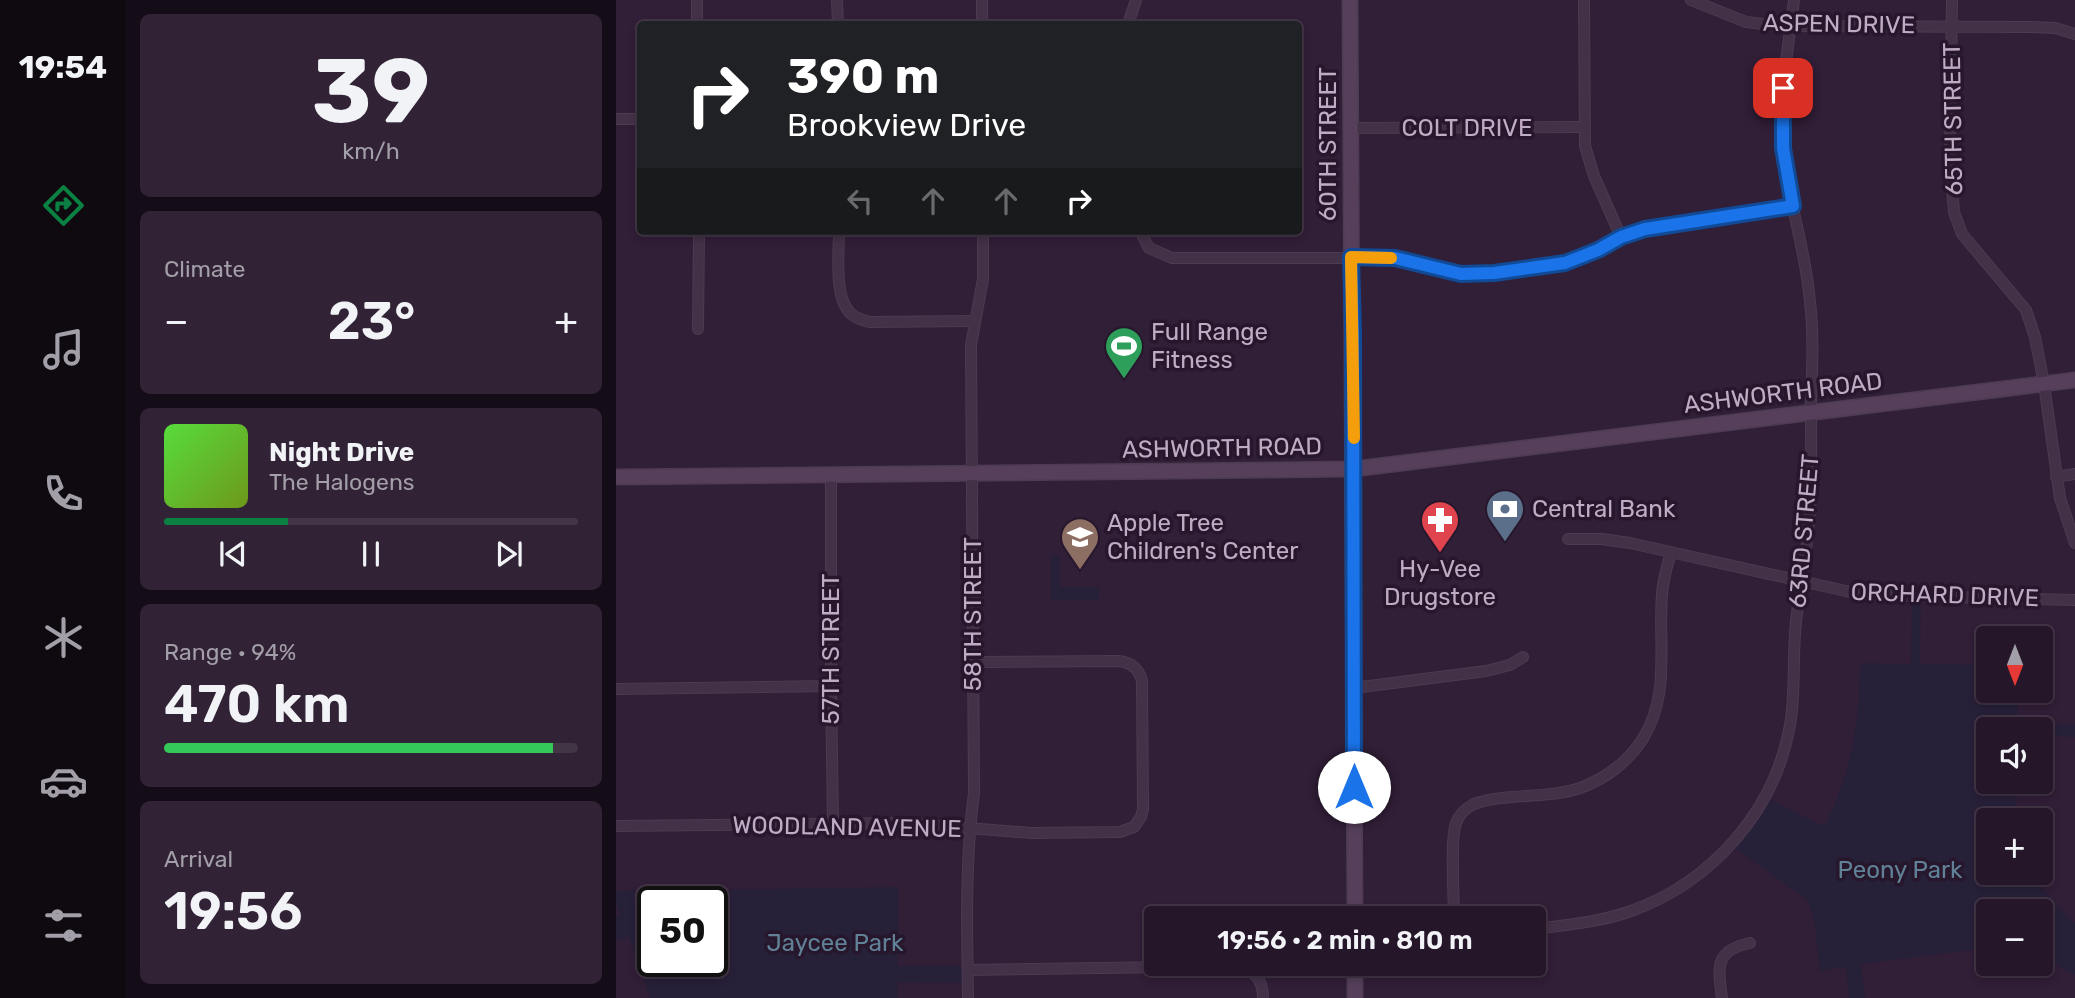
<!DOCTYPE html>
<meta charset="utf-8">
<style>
body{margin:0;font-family:Rubik,sans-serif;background:#312335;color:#f1f3f6;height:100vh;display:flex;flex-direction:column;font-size:26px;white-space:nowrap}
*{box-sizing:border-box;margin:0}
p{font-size:23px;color:#a39fa8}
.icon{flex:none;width:38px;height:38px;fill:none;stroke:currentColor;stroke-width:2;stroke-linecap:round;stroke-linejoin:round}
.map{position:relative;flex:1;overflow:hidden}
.panel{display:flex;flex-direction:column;gap:14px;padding:14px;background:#140c17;width:490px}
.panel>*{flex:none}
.guide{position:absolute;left:21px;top:21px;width:665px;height:214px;border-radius:7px;box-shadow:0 4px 10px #0003,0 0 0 2px #423546;background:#202124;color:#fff;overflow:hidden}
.needle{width:46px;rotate:180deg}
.fabs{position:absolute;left:1360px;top:626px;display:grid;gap:14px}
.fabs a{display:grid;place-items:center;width:77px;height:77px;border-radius:7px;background:#251629;box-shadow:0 4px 10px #0003,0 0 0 2px #423546;font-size:35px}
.speed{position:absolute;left:21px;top:886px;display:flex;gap:14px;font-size:35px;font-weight:700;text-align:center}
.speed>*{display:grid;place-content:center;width:91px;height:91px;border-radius:50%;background:#251629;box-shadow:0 4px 10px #0003,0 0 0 2px #423546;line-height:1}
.speed .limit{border:4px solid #111;border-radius:10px;background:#fff;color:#111}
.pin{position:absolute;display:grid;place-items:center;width:60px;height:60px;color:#fff;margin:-30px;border-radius:14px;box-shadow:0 4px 10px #0006}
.me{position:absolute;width:77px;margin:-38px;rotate:0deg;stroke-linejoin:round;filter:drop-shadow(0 0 5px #0008)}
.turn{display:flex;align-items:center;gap:24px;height:147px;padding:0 35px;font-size:32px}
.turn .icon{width:91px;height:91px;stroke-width:2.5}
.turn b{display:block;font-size:49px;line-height:60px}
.lanes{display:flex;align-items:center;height:66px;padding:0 35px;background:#0003;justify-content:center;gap:35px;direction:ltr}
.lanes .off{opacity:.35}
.big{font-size:52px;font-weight:600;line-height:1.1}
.panel .widget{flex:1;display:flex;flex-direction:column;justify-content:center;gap:10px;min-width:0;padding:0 24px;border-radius:10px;background:#312335}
.panel .dial{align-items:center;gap:0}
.dial b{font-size:91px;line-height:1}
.song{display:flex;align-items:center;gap:21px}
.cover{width:84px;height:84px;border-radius:10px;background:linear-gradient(135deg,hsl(110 70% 55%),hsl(80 70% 35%))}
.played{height:7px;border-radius:4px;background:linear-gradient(90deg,#0b8043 30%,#423546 30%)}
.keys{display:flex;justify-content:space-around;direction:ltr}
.heat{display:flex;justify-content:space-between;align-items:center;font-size:38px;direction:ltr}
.charge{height:10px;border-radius:5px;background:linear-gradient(90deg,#34c759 94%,#423546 0)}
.trip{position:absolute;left:528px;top:906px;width:402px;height:70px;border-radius:7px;background:#251629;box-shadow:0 4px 10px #0003,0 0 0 2px #423546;font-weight:600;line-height:70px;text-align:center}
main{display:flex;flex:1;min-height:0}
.tab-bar{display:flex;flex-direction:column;width:126px;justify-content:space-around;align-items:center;background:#0f0910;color:#a39fa8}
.tab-bar .icon{width:49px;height:49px}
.tab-bar .on{color:#0b8043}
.tab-bar b{font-size:32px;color:#f1f3f6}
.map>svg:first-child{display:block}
.green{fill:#272039;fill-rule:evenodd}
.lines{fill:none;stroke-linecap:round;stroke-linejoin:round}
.street-casing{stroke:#4c3b51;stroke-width:12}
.secondary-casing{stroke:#4c3b51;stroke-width:17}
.street{stroke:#433148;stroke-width:10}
.secondary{stroke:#563f5b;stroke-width:14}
.route-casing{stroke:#114b97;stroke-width:18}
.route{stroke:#1a73e8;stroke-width:12}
.slow{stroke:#f59e0b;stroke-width:12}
.labels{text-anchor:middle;stroke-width:7;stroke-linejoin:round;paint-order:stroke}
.street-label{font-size:24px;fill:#c0abc5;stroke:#27172c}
.poi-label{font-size:24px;fill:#c0abc5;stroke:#27172c;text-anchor:start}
.park-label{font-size:24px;fill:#618197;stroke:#27172c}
</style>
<main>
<nav class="tab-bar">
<b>19:54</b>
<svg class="icon on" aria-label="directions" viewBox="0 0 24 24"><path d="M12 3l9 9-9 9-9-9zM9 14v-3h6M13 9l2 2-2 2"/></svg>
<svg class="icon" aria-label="music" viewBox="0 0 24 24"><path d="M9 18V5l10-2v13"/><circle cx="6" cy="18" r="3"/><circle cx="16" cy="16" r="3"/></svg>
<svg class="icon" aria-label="phone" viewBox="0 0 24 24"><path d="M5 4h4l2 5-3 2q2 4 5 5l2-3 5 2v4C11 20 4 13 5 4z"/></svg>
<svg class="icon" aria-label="climate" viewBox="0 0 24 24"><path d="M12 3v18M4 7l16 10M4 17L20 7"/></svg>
<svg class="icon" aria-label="car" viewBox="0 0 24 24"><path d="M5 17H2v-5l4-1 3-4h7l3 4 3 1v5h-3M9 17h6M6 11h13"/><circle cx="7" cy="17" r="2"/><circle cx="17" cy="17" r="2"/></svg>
<svg class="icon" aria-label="filters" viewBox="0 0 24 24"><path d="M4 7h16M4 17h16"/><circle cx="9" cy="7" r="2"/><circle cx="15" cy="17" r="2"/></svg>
</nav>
<section class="panel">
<div class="widget dial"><b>39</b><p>km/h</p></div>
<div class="widget"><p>Climate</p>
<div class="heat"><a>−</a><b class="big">23°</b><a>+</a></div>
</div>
<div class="widget">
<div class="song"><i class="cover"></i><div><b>Night Drive</b><p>The Halogens</p></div></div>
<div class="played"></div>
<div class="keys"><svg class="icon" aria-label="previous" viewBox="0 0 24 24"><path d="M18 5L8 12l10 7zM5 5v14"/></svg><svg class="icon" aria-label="pause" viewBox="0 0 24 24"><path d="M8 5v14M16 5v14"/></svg><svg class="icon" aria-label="next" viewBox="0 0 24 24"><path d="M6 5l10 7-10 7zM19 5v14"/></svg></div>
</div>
<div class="widget"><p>Range · 94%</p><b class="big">470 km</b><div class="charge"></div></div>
<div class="widget"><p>Arrival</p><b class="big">19:56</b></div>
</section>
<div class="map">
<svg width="1459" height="998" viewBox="0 0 1459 998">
<rect width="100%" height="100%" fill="#311e37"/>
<!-- green -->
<g class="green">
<path d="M 435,555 L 444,555 L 444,587 L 483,587 L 483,600 L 435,600 Z"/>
<path d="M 1296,597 L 1305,597 L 1304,664 L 1372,665 L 1372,691 L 1401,691 L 1402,723 L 1459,724 L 1459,737 L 1425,736 L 1424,730 L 1372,730 L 1372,782 L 1401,782 L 1400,821 L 1372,821 L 1372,873 L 1410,873 L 1459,923 L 1459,975 L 1425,957 L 1424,912 L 1372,912 L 1372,948 L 1245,964 L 1249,998 L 1233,998 L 1230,967 L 1204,971 L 1198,918 L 1191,900 L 1115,845 L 1149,797 L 1208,826 C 1235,776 1244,720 1244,663 L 1295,664 Z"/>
<path d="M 282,887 L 282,966 L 352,966 L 352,983 L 282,982 L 281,998 L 34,998 L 13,937 L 0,941 L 0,917 L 5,915 L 0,903 L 0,891 ZM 37,901 L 96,901 L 96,961 L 37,961 Z"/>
</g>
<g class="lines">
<defs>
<g id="street">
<path d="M 81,0 L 81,24"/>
<path d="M 221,0 L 222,24"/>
<path d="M 366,0 L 366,24"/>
<path d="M 968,0 L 969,146 L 978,176 L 1005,237"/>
<path d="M 1075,0 L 1130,22 L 1163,26 L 1414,27 L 1439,28 L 1459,34"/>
<path d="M 1336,0 L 1334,160 L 1338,212 L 1346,234 L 1410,310 L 1419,337 L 1428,384 L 1444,498 L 1459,543"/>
<path d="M 512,24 L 520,0"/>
<path d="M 0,119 L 24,119"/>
<path d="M 735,128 L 968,127"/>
<path d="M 223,231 C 223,254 217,303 238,316 C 242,319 248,320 253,322 L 358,321"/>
<path d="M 524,231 L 533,248 L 556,258 L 779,258 L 845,273 L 878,273 L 949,263 L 965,258 L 1013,233 L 1029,229 L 1177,206"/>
<path d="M 82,329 L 83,231"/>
<path d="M 215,475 L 215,686 L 217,824"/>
<path d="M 1440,477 L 1459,474"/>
<path d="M 952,539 L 986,539 L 1014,543 L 1248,595 L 1459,600"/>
<path d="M 738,688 L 870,671 L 894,665 L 907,657"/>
<path d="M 0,689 L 215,686"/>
<path d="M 0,826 L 290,823 L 415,833 L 504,832 L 518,827 L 525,817 L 527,809 L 526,681 C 523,669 515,662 502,661 L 357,662"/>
<path d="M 838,919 C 838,898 834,839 840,823 C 843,814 850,808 858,804 C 888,793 932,799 964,788 C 989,779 1012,762 1026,740 C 1055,695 1042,644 1046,594 C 1047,580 1051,566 1055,552"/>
<path d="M 919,929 C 951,925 984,922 1015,911 C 1096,882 1159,811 1174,725 C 1180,691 1176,657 1180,622 C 1184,584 1192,547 1194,509 C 1196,474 1195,440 1195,405 C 1196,371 1198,336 1194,302 C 1190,249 1171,199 1167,146 C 1163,97 1172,49 1178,0"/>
<path d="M 352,970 L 619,966 C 638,969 647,979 647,998"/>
<path d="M 352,998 C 351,929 349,861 358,793 L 355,345 L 367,279 L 367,231"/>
<path d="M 1106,998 C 1102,967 1098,951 1134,943"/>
</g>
<g id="secondary">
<path d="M 734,0 L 739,919"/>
<path d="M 0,477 L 738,469 L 1459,380"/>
<path d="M 739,964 L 739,998"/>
</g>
</defs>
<!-- street casing -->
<use href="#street" class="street-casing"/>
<!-- secondary casing -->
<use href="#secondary" class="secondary-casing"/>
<!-- street -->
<use href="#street" class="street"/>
<!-- secondary -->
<use href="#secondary" class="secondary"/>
</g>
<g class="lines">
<defs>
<path id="route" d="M 738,787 L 737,333 L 735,257 L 779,258 L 845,274 L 878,273 L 949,263 L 982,250 L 1005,237 L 1029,229 L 1177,206 L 1167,148 L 1167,88"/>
</defs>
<!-- route casing -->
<use href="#route" class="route-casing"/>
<!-- route -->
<use href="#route" class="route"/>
<!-- slow -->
<path class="slow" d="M 738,438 L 735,257 L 775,258"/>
</g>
<!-- icons -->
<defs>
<symbol id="stadium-pin" viewBox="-11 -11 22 30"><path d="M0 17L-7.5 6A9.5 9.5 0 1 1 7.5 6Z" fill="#2e9e5b" stroke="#27172c"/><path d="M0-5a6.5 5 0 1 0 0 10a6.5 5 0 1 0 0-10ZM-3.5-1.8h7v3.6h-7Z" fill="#fff"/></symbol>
<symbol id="bank-pin" viewBox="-11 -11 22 30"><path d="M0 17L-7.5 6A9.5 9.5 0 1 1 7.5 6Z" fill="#5c6f8a" stroke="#27172c"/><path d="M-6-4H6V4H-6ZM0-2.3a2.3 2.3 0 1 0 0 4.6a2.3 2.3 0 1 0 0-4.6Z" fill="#fff"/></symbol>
<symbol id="pharmacy-pin" viewBox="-11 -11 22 30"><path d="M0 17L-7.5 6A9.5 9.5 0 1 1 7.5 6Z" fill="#e0444e" stroke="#27172c"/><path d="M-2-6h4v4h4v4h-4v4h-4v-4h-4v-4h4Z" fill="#fff"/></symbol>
<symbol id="school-pin" viewBox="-11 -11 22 30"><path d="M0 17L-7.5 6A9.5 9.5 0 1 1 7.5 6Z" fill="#8d6e63" stroke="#27172c"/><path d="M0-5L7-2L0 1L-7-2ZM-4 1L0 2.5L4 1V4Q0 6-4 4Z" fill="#fff"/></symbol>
</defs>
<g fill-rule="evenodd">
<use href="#stadium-pin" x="486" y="324" width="44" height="60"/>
<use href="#bank-pin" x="867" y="487" width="44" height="60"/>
<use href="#pharmacy-pin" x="802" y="498" width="44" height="60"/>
<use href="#school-pin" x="442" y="515" width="44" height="60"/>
</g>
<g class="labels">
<!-- street labels -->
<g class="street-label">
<text transform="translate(1223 24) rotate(1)" y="8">ASPEN DRIVE</text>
<text transform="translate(1337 119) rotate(-91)" y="8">65TH STREET</text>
<text x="851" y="136">COLT DRIVE</text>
<text transform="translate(712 144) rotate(-90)" y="8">60TH STREET</text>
<text transform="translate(1167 393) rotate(-7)" y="8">ASHWORTH ROAD</text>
<text transform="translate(606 448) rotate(-1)" y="8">ASHWORTH ROAD</text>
<text transform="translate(1188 531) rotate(-85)" y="8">63RD STREET</text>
<text transform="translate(1329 595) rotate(2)" y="8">ORCHARD DRIVE</text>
<text transform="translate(357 614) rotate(-90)" y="8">58TH STREET</text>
<text transform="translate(215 649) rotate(-90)" y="8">57TH STREET</text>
<text transform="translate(231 827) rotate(1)" y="8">WOODLAND AVENUE</text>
</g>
<!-- poi labels -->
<g class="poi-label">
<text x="535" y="340">Full Range<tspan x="535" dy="28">Fitness</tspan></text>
<text x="916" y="517">Central Bank</text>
<text x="491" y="531">Apple Tree<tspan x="491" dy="28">Children's Center</tspan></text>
<text x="824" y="577" text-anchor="middle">Hy-Vee<tspan x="824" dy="28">Drugstore</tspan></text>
</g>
<!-- park labels -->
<g class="park-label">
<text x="1284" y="878">Peony Park</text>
<text x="219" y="951">Jaycee Park</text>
</g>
</g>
</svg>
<div class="fabs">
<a><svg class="needle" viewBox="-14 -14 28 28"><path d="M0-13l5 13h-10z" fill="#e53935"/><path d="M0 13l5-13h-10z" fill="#a39fa8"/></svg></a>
<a><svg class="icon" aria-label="sound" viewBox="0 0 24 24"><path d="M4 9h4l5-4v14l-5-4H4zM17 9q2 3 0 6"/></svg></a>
<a>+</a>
<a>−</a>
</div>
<div class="speed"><div class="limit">50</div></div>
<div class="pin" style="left:1167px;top:88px;background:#d93025"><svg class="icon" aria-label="arrive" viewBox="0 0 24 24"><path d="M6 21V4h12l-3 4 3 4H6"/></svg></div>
<svg class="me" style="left:738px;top:787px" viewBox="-20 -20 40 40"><circle r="19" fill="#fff"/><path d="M0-13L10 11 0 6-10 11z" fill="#1a73e8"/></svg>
<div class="trip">19:56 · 2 min · 810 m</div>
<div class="guide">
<div class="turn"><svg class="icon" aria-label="right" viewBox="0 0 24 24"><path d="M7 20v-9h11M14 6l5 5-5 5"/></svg><div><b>390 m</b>Brookview Drive</div></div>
<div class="lanes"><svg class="icon off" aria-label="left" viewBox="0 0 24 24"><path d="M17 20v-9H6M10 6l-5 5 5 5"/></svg><svg class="icon off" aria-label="ahead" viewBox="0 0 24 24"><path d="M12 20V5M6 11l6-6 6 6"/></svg><svg class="icon off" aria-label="ahead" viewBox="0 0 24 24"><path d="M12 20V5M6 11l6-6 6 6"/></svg><svg class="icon" aria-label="right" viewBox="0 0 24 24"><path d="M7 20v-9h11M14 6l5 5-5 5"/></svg></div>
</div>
</div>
</main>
